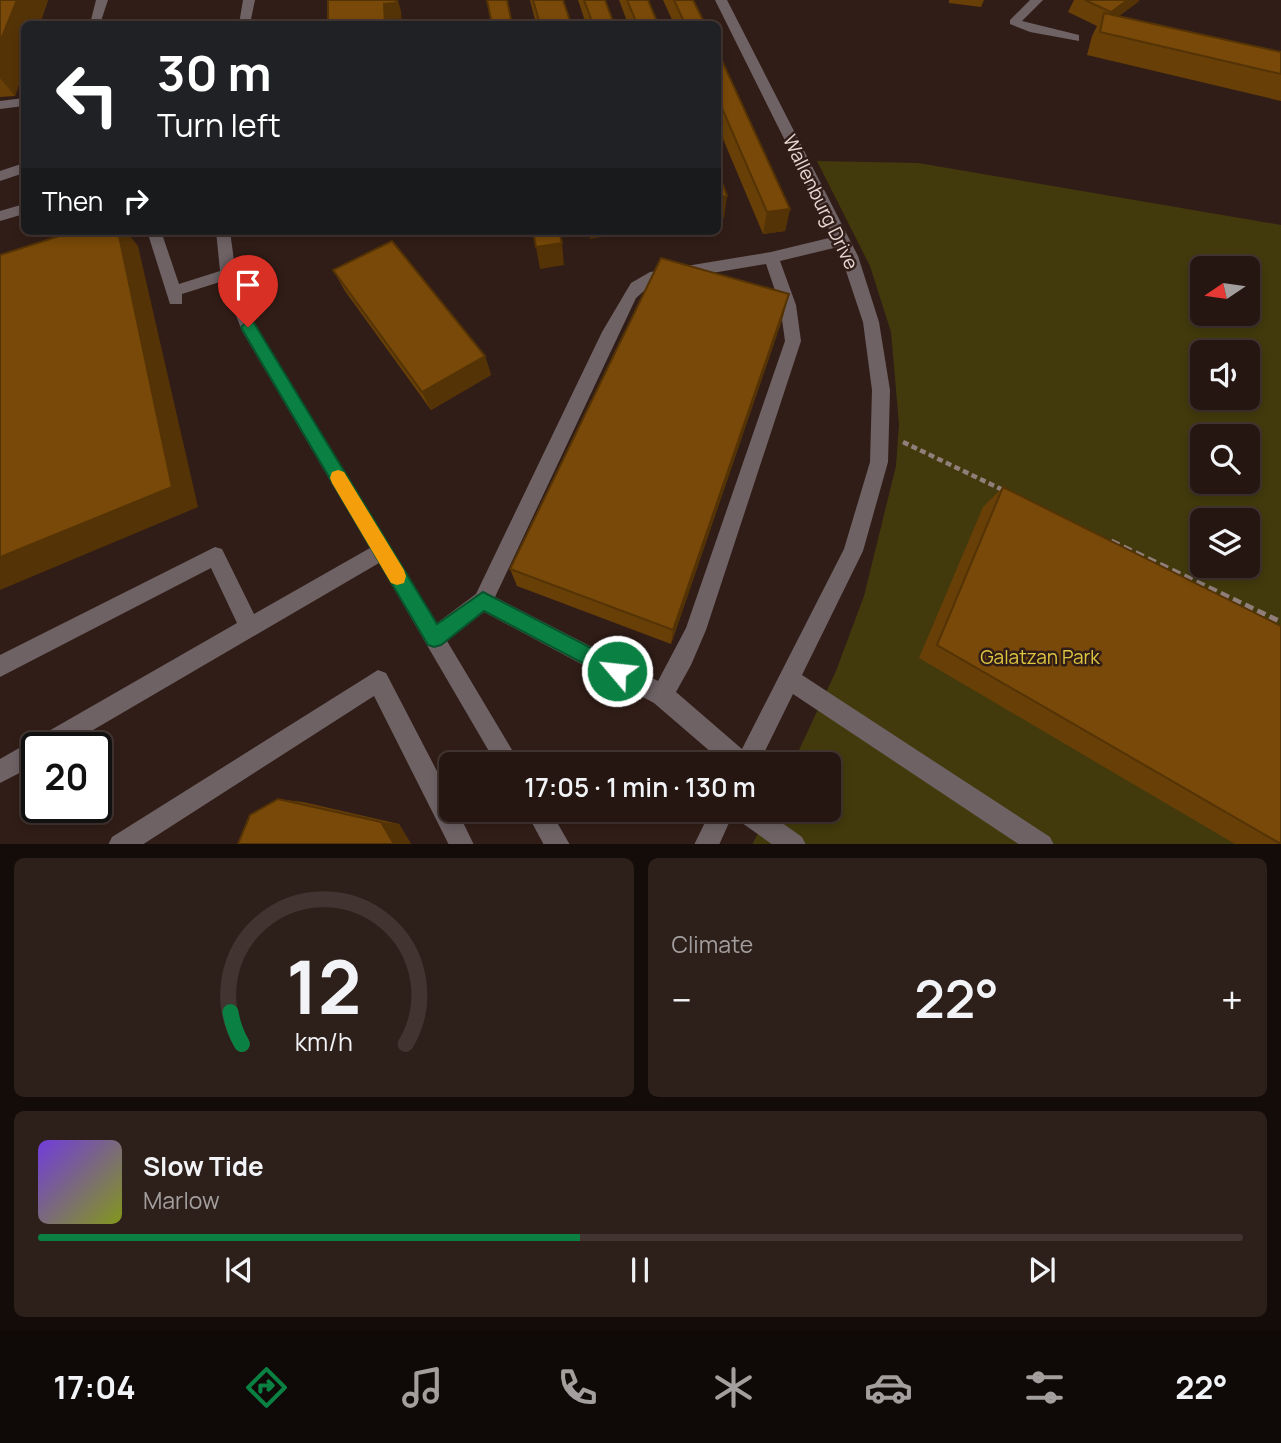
<!DOCTYPE html>
<meta charset="utf-8">
<style>
body{margin:0;font-family:Manrope,sans-serif;background:#2d1f1a;color:#f1f3f6;height:100vh;display:flex;flex-direction:column;font-size:26px;white-space:nowrap}
*{box-sizing:border-box;margin:0}
p{font-size:23px;color:#a39f9f}
.icon{flex:none;width:38px;height:38px;fill:none;stroke:currentColor;stroke-width:2;stroke-linecap:round;stroke-linejoin:round}
.map{position:relative;height:844px;overflow:hidden}
.sheet{display:flex;flex-direction:column;gap:14px;padding:14px;background:#140c09;flex:1}
.sheet>*{flex:none}
.guide{position:absolute;left:21px;top:21px;width:700px;height:214px;border-radius:10px;box-shadow:0 4px 10px #0003,0 0 0 2px #423531;background:#202124;color:#fff;overflow:hidden}
.needle{width:46px;rotate:257deg}
.controls{position:absolute;left:1190px;top:256px;display:grid;gap:14px}
.controls a{display:grid;place-items:center;width:70px;height:70px;border-radius:10px;background:#251611;box-shadow:0 4px 10px #0003,0 0 0 2px #423531;font-size:35px}
.speed{position:absolute;left:21px;top:732px;display:flex;gap:14px;font-size:35px;font-weight:700;text-align:center}
.speed>*{display:grid;place-content:center;width:91px;height:91px;border-radius:50%;background:#251611;box-shadow:0 4px 10px #0003,0 0 0 2px #423531;line-height:1}
.speed .limit{border:4px solid #111;border-radius:10px;background:#fff;color:#111}
.pin{position:absolute;display:grid;place-items:center;width:60px;height:60px;color:#fff;margin:-72px -30px;border-radius:50% 50% 50% 0;rotate:-45deg;box-shadow:0 0 7px #0007}
.pin .icon{rotate:45deg}
.me{position:absolute;width:77px;margin:-38px;rotate:298deg;stroke-linejoin:round;filter:drop-shadow(0 0 5px #0008)}
.turn{display:flex;align-items:center;gap:24px;height:147px;padding:0 21px;font-size:32px}
.turn .icon{width:91px;height:91px;stroke-width:2.5}
.turn b{display:block;font-size:49px;line-height:60px}
.then{display:flex;align-items:center;height:66px;padding:0 21px;background:#0003;gap:14px;font-size:26px}
.big{font-size:52px;font-weight:600;line-height:1.1}
.sheet .tile{flex:1;display:flex;flex-direction:column;justify-content:center;gap:10px;min-width:0;padding:0 24px;border-radius:10px;background:#2d1f1a}
.sheet .dial{align-items:center;gap:0}
.dial svg{height:182px;overflow:visible;fill:none;stroke:#423531;stroke-width:7;stroke-linecap:round;text-anchor:middle}
.dial text{fill:#f1f3f6;stroke:none}
.song{display:flex;align-items:center;gap:21px}
.cover{width:84px;height:84px;border-radius:10px;background:linear-gradient(135deg,hsl(260 70% 55%),hsl(70 70% 35%))}
.played{height:7px;border-radius:4px;background:linear-gradient(90deg,#0b8043 45%,#423531 45%)}
.keys{display:flex;justify-content:space-around;direction:ltr}
.heat{display:flex;justify-content:space-between;align-items:center;font-size:38px;direction:ltr}
.sheet .tiles{flex:1;display:grid;gap:14px;grid-template-columns:1fr 1fr}
.tile:last-child{grid-column:span 2}
.trip{position:absolute;left:439px;top:752px;width:402px;height:70px;border-radius:10px;background:#251611;box-shadow:0 4px 10px #0003,0 0 0 2px #423531;font-weight:600;line-height:70px;text-align:center}
.dock{display:flex;height:112px;justify-content:space-around;align-items:center;background:#0f0907;color:#a39f9f}
.dock .icon{width:49px;height:49px}
.dock .on{color:#0b8043}
.dock b{font-size:32px;color:#f1f3f6}
.map>svg:first-child{display:block}
.green{fill:#423a0c;fill-rule:evenodd}
.lines{fill:none;stroke-linecap:round;stroke-linejoin:round}
.path-far1{stroke:#8f7e79;stroke-width:4.5;stroke-dasharray:6 3.5;stroke-linecap:butt}
.path{stroke:#8f7e79;stroke-width:5;stroke-dasharray:9 4.5;stroke-linecap:butt}
.minor{fill:#6e6265;fill-rule:evenodd}
.wall{fill:#673f07}
.shaded-wall{fill:#543306}
.building{fill:#784908;stroke:#543306;stroke-width:2}
.route{fill:#0b8043;stroke:#07532c;stroke-width:2}
.slow{fill:#f59e0b}
.labels{text-anchor:middle;stroke-width:5;stroke-linejoin:round;paint-order:stroke}
.street-label{font-size:19px;fill:#e6d8d4;stroke:#311d17}
.park-label{font-size:19px;fill:#ddc53f;stroke:#311d17}
</style>
<div class="map">
<svg width="1281" height="845" viewBox="0 0 1281 845">
<rect width="100%" height="100%" fill="#311d17"/>
<!-- green -->
<path class="green" d="M 817,161 L 918,163 L 1281,225 L 1281,844 L 752,845 L 770,810 L 830,810 L 830,765 L 792,765 L 836,671 L 864,596 L 896,466 L 899,424 L 891,332 L 870,266 ZM 1202,268 L 1248,268 L 1248,313 L 1202,313 ZM 1202,352 L 1248,352 L 1248,397 L 1202,397 ZM 1202,436 L 1248,436 L 1248,481 L 1202,481 ZM 1202,520 L 1248,520 L 1248,565 L 1202,565 Z"/>
<g class="lines">
<!-- path-far1 -->
<path class="path-far1" d="M 903,442 L 1005,491"/>
<!-- path -->
<path class="path" d="M 1111,541 L 1281,622"/>
<!-- minor -->
<g class="minor">
<path d="M 96,0 L 108,0 L 100,24 L 90,24 Z"/>
<path d="M 243,0 L 255,0 L 250,24 L 239,24 Z"/>
<path d="M 715,0 L 727,0 L 858,256 L 879,322 L 890,390 L 888,462 L 863,551 L 802,675 L 1050,837 L 1054,845 L 1020,845 L 793,694 L 758,765 L 726,765 L 654,703 L 484,612 L 447,641 L 521,765 L 497,765 L 379,563 L 64,747 L 37,747 L 37,764 L 0,783 L 0,759 L 237,623 L 211,568 L 0,677 L 0,655 L 215,547 L 222,549 L 254,614 L 370,548 L 242,331 L 223,281 L 182,294 L 182,304 L 170,304 L 147,231 L 161,231 L 179,284 L 220,271 L 216,231 L 230,231 L 235,268 L 255,325 L 437,623 L 476,594 L 602,332 L 631,283 L 650,272 L 771,252 L 833,237 ZM 838,247 L 863,322 L 872,390 L 870,462 L 844,549 L 742,749 L 676,692 L 691,665 L 706,630 L 801,341 L 796,305 L 780,261 ZM 766,264 L 780,305 L 785,341 L 686,628 L 658,681 L 495,597 L 636,298 L 653,283 Z"/>
<path d="M 1030,0 L 1043,0 L 1022,21 L 1079,35 L 1079,41 L 1030,32 L 1010,24 L 1010,20 Z"/>
<path d="M 24,98 L 24,106 L 0,109 L 0,101 Z"/>
<path d="M 24,163 L 24,173 L 0,181 L 0,171 Z"/>
<path d="M 24,204 L 24,214 L 0,221 L 0,211 Z"/>
<path d="M 378,670 L 386,673 L 452,800 L 452,810 L 457,810 L 474,845 L 449,845 L 374,696 L 142,845 L 108,845 L 112,837 Z"/>
<path d="M 525,810 L 550,810 L 570,845 L 544,845 Z"/>
<path d="M 711,810 L 764,810 L 802,837 L 806,845 L 773,845 L 735,818 L 733,814 L 719,845 L 694,845 Z"/>
</g>
</g>
<!-- wall -->
<g class="wall">
<path d="M 0,0 L 48,0 L 15,96 L 0,97 Z"/>
<path d="M 530,0 L 563,0 L 571,24 L 536,24 Z"/>
<path d="M 578,0 L 605,0 L 614,24 L 586,24 Z"/>
<path d="M 619,0 L 648,0 L 658,24 L 628,24 Z"/>
<path d="M 663,0 L 693,0 L 705,24 L 674,24 Z"/>
<path d="M 949,0 L 984,0 L 981,7 L 949,3 Z"/>
<path d="M 1074,0 L 1139,0 L 1138,2 L 1119,16 L 1281,52 L 1281,101 L 1087,55 L 1092,36 L 1097,26 L 1068,12 Z"/>
<path d="M 718,52 L 790,209 L 785,231 L 763,234 L 718,127 Z"/>
<path d="M 333,270 L 485,356 L 491,375 L 431,410 L 345,291 Z"/>
<path d="M 789,294 L 782,320 L 671,644 L 517,586 L 510,569 Z"/>
<path d="M 1003,487 L 1281,844 L 1235,844 L 919,658 L 983,507 Z"/>
<path d="M 278,799 L 303,802 L 399,824 L 411,844 Z"/>
</g>
<!-- shaded-wall -->
<g class="shaded-wall">
<path d="M 17,0 L 48,0 L 40,24 L 24,24 L 24,68 L 15,96 L 0,78 L 0,42 Z"/>
<path d="M 396,0 L 398,0 L 401,11 L 402,24 L 385,24 L 384,4 Z"/>
<path d="M 1128,0 L 1139,0 L 1138,2 L 1102,28 L 1111,12 Z"/>
<path d="M 727,196 L 724,218 L 718,219 L 718,197 Z"/>
<path d="M 790,209 L 785,231 L 763,234 L 767,212 Z"/>
<path d="M 118,231 L 126,231 L 138,246 L 198,507 L 0,590 L 0,557 Z"/>
<path d="M 589,231 L 626,231 L 626,233 L 590,239 Z"/>
<path d="M 562,243 L 564,265 L 540,269 L 536,247 Z"/>
<path d="M 789,294 L 782,320 L 671,644 L 673,630 Z"/>
<path d="M 485,356 L 491,375 L 431,410 L 422,392 Z"/>
<path d="M 381,822 L 399,824 L 411,844 L 394,844 Z"/>
</g>
<!-- building -->
<g class="building">
<path d="M 0,0 L 17,0 L 0,42 Z"/>
<path d="M 328,0 L 396,0 L 396,3 L 384,4 L 385,24 L 328,24 Z"/>
<path d="M 487,0 L 507,0 L 512,24 L 492,24 Z"/>
<path d="M 533,0 L 563,0 L 571,24 L 540,24 Z"/>
<path d="M 584,0 L 605,0 L 614,24 L 593,24 Z"/>
<path d="M 627,0 L 648,0 L 658,24 L 637,24 Z"/>
<path d="M 674,0 L 693,0 L 705,24 L 685,24 Z"/>
<path d="M 1085,0 L 1128,0 L 1111,12 Z"/>
<path d="M 1104,13 L 1281,52 L 1281,74 L 1100,32 Z"/>
<path d="M 718,52 L 790,209 L 767,212 L 718,99 Z"/>
<path d="M 718,172 L 727,196 L 718,197 Z"/>
<path d="M 75,231 L 118,231 L 172,487 L 0,557 L 0,255 Z"/>
<path d="M 533,231 L 559,231 L 562,243 L 536,247 Z"/>
<path d="M 392,241 L 485,356 L 422,392 L 333,270 Z"/>
<path d="M 661,258 L 789,294 L 673,630 L 510,569 Z"/>
<path d="M 1003,487 L 1281,626 L 1281,844 L 937,645 Z"/>
<path d="M 278,799 L 381,822 L 394,844 L 238,844 L 250,815 Z"/>
</g>
<!-- route -->
<path class="route" d="M 248,321 L 254,323 L 437,624 L 483,592 L 624,665 L 627,671 L 624,678 L 617,681 L 611,678 L 484,611 L 441,645 L 434,647 L 428,645 L 243,331 L 241,327 Z"/>
<!-- slow -->
<path class="slow" d="M 338,470 L 344,472 L 404,570 L 406,576 L 404,583 L 397,585 L 391,583 L 332,483 L 330,478 L 332,472 Z"/>
<g class="labels">
<!-- street labels -->
<g class="street-label">
<text transform="translate(821 202) rotate(64)" y="7">Wallenburg Drive</text>
</g>
<!-- park labels -->
<g class="park-label">
<text x="1040" y="664">Galatzan Park</text>
</g>
</g>
</svg>
<div class="controls">
<a><svg class="needle" viewBox="-14 -14 28 28"><path d="M0-13l5 13h-10z" fill="#e53935"/><path d="M0 13l5-13h-10z" fill="#a39f9f"/></svg></a>
<a><svg class="icon" aria-label="sound" viewBox="0 0 24 24"><path d="M4 9h4l5-4v14l-5-4H4zM17 9q2 3 0 6"/></svg></a>
<a><svg class="icon" aria-label="search" viewBox="0 0 24 24"><circle cx="10" cy="10" r="6"/><path d="M15 15l6 6"/></svg></a>
<a><svg class="icon" aria-label="layers" viewBox="0 0 24 24"><path d="M12 4l9 5-9 5-9-5zM3 14l9 5 9-5"/></svg></a>
</div>
<div class="speed"><div class="limit">20</div></div>
<div class="pin" style="left:248px;top:327px;background:#d93025"><svg class="icon" aria-label="arrive" viewBox="0 0 24 24"><path d="M6 21V4h12l-3 4 3 4H6"/></svg></div>
<svg class="me" style="left:617px;top:671px" viewBox="-20 -20 40 40"><circle r="17" fill="#0b8043" stroke="#fff" stroke-width="3"/><path d="M0-11L8 9 0 5-8 9z" fill="#fff"/></svg>
<div class="trip">17:05 · 1 min · 130 m</div>
<div class="guide">
<div class="turn"><svg class="icon" aria-label="left" viewBox="0 0 24 24"><path d="M17 20v-9H6M10 6l-5 5 5 5"/></svg><div><b>30 m</b>Turn left</div></div>
<div class="then">Then<svg class="icon" aria-label="right" viewBox="0 0 24 24"><path d="M7 20v-9h11M14 6l5 5-5 5"/></svg></div>
</div>
</div>
<section class="sheet">
<div class="tiles">
<div class="tile dial"><svg viewBox="0 0 100 80">
<path d="M14 69A42 42 0 1 1 86 69"/>
<path d="M14 69A42 42 0 0 1 9 55" stroke="#0b8043"/>
<text x="50" y="56" font-size="32" font-weight="700">12</text>
<text x="50" y="72" font-size="11">km/h</text>
</svg></div>
<div class="tile"><p>Climate</p>
<div class="heat"><a>−</a><b class="big">22°</b><a>+</a></div>
</div>
<div class="tile">
<div class="song"><i class="cover"></i><div><b>Slow Tide</b><p>Marlow</p></div></div>
<div class="played"></div>
<div class="keys"><svg class="icon" aria-label="previous" viewBox="0 0 24 24"><path d="M18 5L8 12l10 7zM5 5v14"/></svg><svg class="icon" aria-label="pause" viewBox="0 0 24 24"><path d="M8 5v14M16 5v14"/></svg><svg class="icon" aria-label="next" viewBox="0 0 24 24"><path d="M6 5l10 7-10 7zM19 5v14"/></svg></div>
</div>
</div>
</section>
<nav class="dock">
<b>17:04</b>
<svg class="icon on" aria-label="directions" viewBox="0 0 24 24"><path d="M12 3l9 9-9 9-9-9zM9 14v-3h6M13 9l2 2-2 2"/></svg>
<svg class="icon" aria-label="music" viewBox="0 0 24 24"><path d="M9 18V5l10-2v13"/><circle cx="6" cy="18" r="3"/><circle cx="16" cy="16" r="3"/></svg>
<svg class="icon" aria-label="phone" viewBox="0 0 24 24"><path d="M5 4h4l2 5-3 2q2 4 5 5l2-3 5 2v4C11 20 4 13 5 4z"/></svg>
<svg class="icon" aria-label="climate" viewBox="0 0 24 24"><path d="M12 3v18M4 7l16 10M4 17L20 7"/></svg>
<svg class="icon" aria-label="car" viewBox="0 0 24 24"><path d="M5 17H2v-5l4-1 3-4h7l3 4 3 1v5h-3M9 17h6M6 11h13"/><circle cx="7" cy="17" r="2"/><circle cx="17" cy="17" r="2"/></svg>
<svg class="icon" aria-label="filters" viewBox="0 0 24 24"><path d="M4 7h16M4 17h16"/><circle cx="9" cy="7" r="2"/><circle cx="15" cy="17" r="2"/></svg>
<b>22°</b>
</nav>
